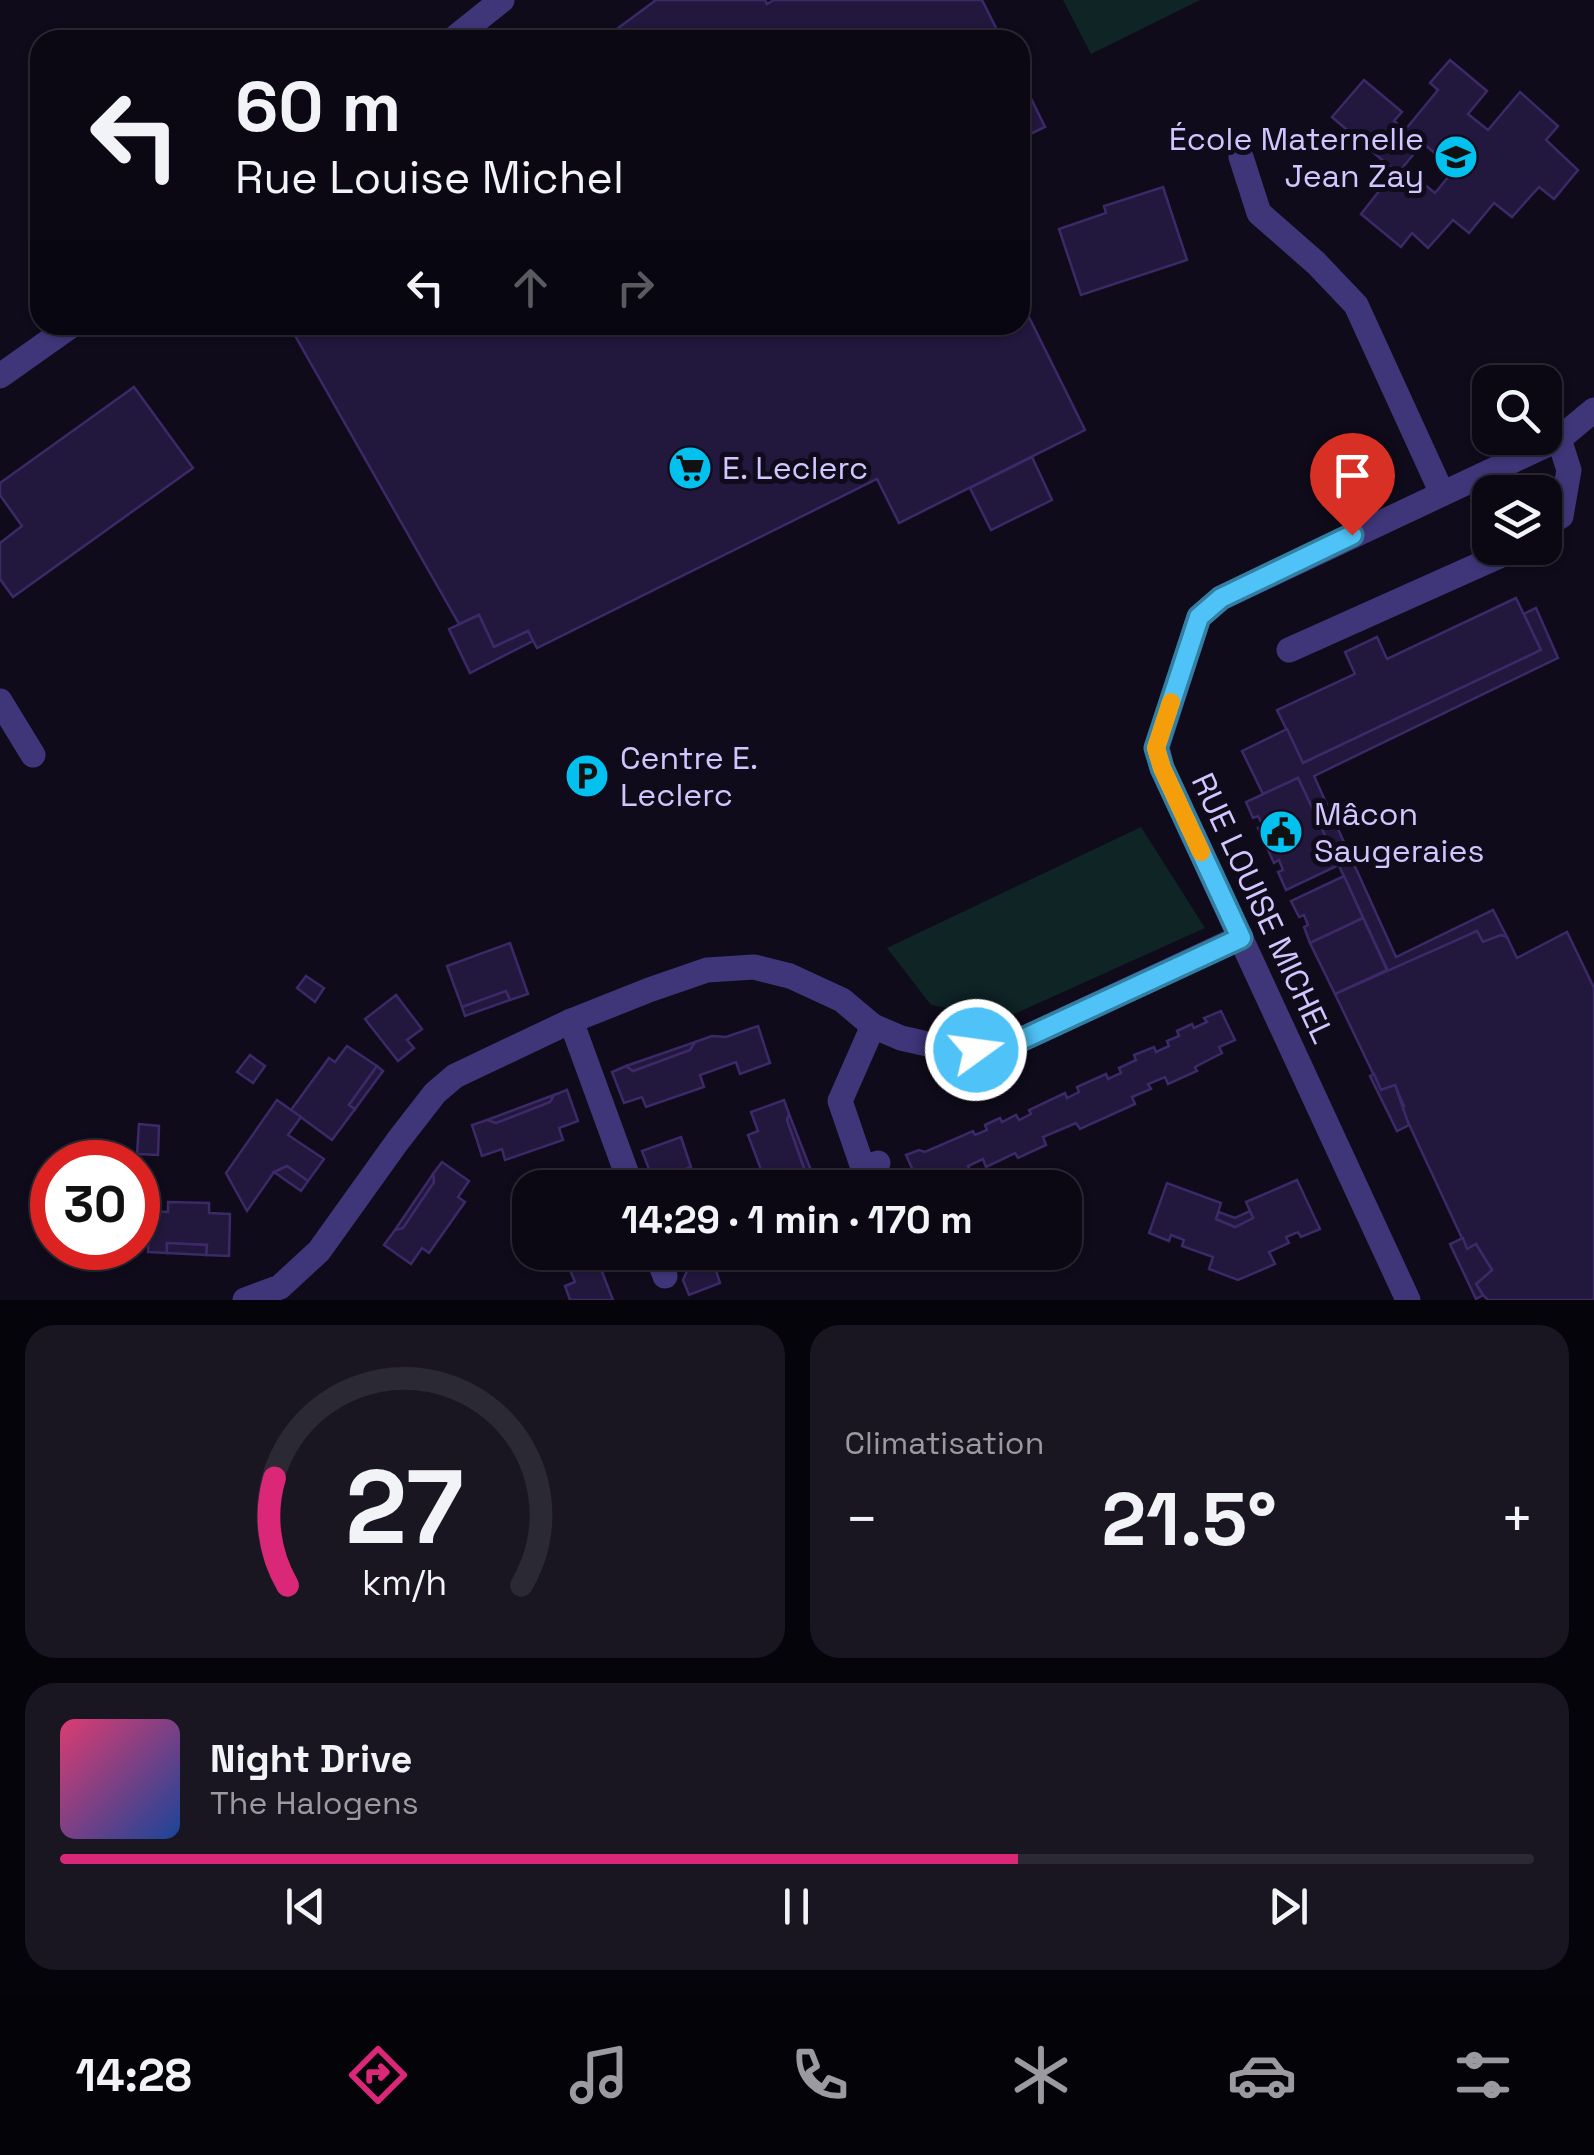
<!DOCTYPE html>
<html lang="fr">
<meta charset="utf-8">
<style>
body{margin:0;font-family:"Space Grotesk",sans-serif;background:#191622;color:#f1f3f6;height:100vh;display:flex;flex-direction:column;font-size:38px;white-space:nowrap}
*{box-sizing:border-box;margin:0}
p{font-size:32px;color:#9a9aa0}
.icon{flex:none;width:55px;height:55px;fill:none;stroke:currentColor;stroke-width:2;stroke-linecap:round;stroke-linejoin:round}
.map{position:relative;height:1300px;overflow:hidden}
.details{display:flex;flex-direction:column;gap:25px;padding:25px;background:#06040b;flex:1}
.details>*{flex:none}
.hud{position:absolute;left:30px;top:30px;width:1000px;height:305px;border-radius:30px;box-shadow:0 2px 8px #0004,0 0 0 2px #2b2934;background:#0b0814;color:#f1f3f6;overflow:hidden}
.tools{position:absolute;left:1472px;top:365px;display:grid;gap:20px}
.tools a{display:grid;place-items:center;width:90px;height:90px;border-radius:20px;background:#0b0814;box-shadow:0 2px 8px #0004,0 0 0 2px #2b2934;font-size:50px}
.speed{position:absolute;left:30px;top:1140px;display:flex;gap:20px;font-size:50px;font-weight:700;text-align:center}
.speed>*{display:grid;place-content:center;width:130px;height:130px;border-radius:50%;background:#0b0814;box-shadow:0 2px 8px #0004,0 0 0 2px #2b2934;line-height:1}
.speed .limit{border:15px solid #d22;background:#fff;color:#111}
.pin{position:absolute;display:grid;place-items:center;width:85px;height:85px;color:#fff;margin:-102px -42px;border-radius:50% 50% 50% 0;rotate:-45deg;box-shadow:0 0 10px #0007}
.pin .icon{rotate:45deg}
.me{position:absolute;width:110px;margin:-55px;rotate:76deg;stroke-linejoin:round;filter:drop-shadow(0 0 8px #0008)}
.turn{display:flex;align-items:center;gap:35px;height:210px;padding:0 40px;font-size:45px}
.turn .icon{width:130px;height:130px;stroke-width:2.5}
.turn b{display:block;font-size:70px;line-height:85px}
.lanes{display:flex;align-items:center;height:95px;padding:0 40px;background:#0003;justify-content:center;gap:50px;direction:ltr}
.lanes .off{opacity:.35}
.big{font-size:75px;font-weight:800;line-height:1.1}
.details .tile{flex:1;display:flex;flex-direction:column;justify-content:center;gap:15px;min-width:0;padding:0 35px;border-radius:30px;background:#191622}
.details .dial{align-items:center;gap:0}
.dial svg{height:260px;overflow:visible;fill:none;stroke:#2b2934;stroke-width:7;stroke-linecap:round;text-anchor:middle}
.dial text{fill:#f1f3f6;stroke:none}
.song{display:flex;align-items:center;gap:30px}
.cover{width:120px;height:120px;border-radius:15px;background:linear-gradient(135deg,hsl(340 70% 55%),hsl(220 70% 35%))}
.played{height:10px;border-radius:5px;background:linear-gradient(90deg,#db2777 65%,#2b2934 65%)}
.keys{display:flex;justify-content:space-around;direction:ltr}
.heat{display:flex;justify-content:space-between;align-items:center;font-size:55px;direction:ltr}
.details .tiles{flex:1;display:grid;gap:25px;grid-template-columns:1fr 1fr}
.tile:last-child{grid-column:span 2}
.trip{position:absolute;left:512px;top:1170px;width:570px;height:100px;border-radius:30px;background:#0b0814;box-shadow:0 2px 8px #0004,0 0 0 2px #2b2934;font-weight:800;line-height:100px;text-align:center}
.menu{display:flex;height:160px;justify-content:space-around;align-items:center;background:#040308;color:#9a9aa0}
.menu .icon{width:70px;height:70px}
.menu .current{color:#db2777}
.menu b{font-size:45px;color:#f1f3f6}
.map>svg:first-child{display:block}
.green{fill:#0e2425}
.building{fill:#22173c;stroke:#3c2968;stroke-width:2.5;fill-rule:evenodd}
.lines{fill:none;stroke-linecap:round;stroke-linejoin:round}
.minor{stroke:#3f367a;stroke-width:25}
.route-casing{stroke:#337fa1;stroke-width:25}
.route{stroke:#4fc3f7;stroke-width:18}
.slow{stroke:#f59e0b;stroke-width:18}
.labels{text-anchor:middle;stroke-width:10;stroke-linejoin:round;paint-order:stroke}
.poi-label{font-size:32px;fill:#d2c6ff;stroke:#0f0b1b;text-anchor:start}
.street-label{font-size:32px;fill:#d2c6ff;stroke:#0f0b1b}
</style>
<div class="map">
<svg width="1594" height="1300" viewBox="0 0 1594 1300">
<rect width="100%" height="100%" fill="#0f0b1b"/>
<!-- green -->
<g class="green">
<path d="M 1063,0 L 1200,0 L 1091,54 Z"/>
<path d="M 1141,827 L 1205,928 L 1003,1019 L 931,1005 L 887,948 Z"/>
</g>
<!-- building -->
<g class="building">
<path d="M 656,0 L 765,0 L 767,4 L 774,0 L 982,0 L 1002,40 L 602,40 Z"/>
<path d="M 1450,60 L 1487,91 L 1468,114 L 1488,130 L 1520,92 L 1558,126 L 1546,140 L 1578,170 L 1554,199 L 1539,187 L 1512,217 L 1494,203 L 1469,233 L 1453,220 L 1428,248 L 1412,233 L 1401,247 L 1361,214 L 1395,171 L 1332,117 L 1364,80 L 1402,112 L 1394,121 L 1405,130 L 1438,90 L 1430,83 ZM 1423,143 L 1454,170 L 1435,193 L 1403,167 Z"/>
<path d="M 1020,76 L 1045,127 L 1020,139 Z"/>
<path d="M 1163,187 L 1187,260 L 1081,295 L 1059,229 L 1106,213 L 1104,206 Z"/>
<path d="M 1020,299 L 1085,430 L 899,523 L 877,479 L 537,648 L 528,631 L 494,647 L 479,615 L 459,624 L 289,325 L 1020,325 Z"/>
<path d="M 134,387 L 193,468 L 13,597 L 0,579 L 0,543 L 22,526 L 0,495 L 0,483 Z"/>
<path d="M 1032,457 L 1052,500 L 991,530 L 970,488 Z"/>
<path d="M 1516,598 L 1541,650 L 1303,763 L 1277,710 L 1355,674 L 1345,652 L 1377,637 L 1387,659 Z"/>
<path d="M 1536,608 L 1558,658 L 1314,776 L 1396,957 L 1493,910 L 1507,937 L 1501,935 L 1483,942 L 1477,931 L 1389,973 L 1298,778 L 1263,794 L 1242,751 L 1287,729 L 1303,763 L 1541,650 L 1524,614 Z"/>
<path d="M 479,615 L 494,647 L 528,631 L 533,641 L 470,673 L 449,629 Z"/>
<path d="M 1298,778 L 1339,865 L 1286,890 L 1278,872 L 1283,870 L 1279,860 L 1274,863 L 1258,828 L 1263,826 L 1258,816 L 1253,818 L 1246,802 Z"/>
<path d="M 1344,876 L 1363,918 L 1310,943 L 1304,927 L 1308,925 L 1304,915 L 1299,917 L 1291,901 Z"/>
<path d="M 1363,918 L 1387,970 L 1335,994 L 1310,943 Z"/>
<path d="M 1477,931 L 1483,942 L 1501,935 L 1507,937 L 1517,958 L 1567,932 L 1594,988 L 1594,1300 L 1488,1300 L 1483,1295 L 1476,1284 L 1492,1270 L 1476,1244 L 1467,1249 L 1401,1107 L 1404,1106 L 1395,1085 L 1381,1090 L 1335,994 Z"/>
<path d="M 510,943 L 528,994 L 510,1000 L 506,991 L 462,1007 L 447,966 Z"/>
<path d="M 306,976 L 324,988 L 315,1002 L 297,988 Z"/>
<path d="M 506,991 L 510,1000 L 465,1016 L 462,1007 Z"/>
<path d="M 396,995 L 422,1029 L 407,1040 L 414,1048 L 398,1061 L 365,1019 Z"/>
<path d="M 1221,1011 L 1235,1040 L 1219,1047 L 1222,1053 L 1195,1067 L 1197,1071 L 1168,1084 L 1165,1077 L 1148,1084 L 1151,1089 L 1132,1097 L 1135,1104 L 1080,1129 L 1076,1123 L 1043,1137 L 1046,1145 L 1018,1158 L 1015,1153 L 986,1167 L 983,1159 L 968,1166 L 972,1174 L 943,1187 L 938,1177 L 920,1186 L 906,1155 L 919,1150 L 925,1152 L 973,1131 L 975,1135 L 987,1130 L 985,1125 L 1000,1118 L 1002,1122 L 1016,1115 L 1019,1120 L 1031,1114 L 1029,1110 L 1065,1093 L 1067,1098 L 1079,1092 L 1077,1087 L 1106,1074 L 1108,1079 L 1121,1073 L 1119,1068 L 1136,1060 L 1134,1055 L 1154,1047 L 1156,1052 L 1169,1046 L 1167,1041 L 1179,1036 L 1177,1031 L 1192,1024 L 1194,1028 L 1207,1022 L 1204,1018 Z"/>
<path d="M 758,1026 L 770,1063 L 740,1074 L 736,1062 L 700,1075 L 704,1087 L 646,1107 L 642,1097 L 624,1103 L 612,1072 L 626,1066 L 633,1071 L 690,1050 L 695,1042 L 712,1036 L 726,1037 Z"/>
<path d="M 695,1042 L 690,1050 L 633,1071 L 626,1066 Z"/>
<path d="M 347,1046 L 377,1066 L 349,1105 L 355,1109 L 332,1140 L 291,1110 L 329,1058 L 335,1062 Z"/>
<path d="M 250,1055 L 265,1066 L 253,1083 L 237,1072 Z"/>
<path d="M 377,1066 L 383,1071 L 355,1109 L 349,1105 Z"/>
<path d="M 1374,1074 L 1381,1090 L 1395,1085 L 1409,1125 L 1397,1131 L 1370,1076 Z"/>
<path d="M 567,1090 L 578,1121 L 559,1128 L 563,1140 L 505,1160 L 502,1149 L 482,1156 L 472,1125 L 487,1120 L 496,1123 L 550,1102 L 554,1095 Z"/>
<path d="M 554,1095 L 550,1102 L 496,1123 L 487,1120 Z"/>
<path d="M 277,1100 L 301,1117 L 288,1135 L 324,1159 L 308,1181 L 287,1166 L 274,1172 L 247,1211 L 226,1173 Z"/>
<path d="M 784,1100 L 789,1114 L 787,1120 L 809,1182 L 816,1183 L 817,1188 L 768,1188 L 748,1135 L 758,1131 L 751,1112 Z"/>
<path d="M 789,1114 L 816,1183 L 809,1182 L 787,1120 Z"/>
<path d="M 139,1124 L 159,1126 L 158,1155 L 137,1154 Z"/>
<path d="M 681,1137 L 691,1167 L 680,1171 L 686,1188 L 650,1188 L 654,1182 L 642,1151 Z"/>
<path d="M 442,1162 L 469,1181 L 458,1197 L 465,1202 L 429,1253 L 422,1248 L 411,1264 L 384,1245 L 395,1230 L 403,1228 L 434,1182 L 433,1174 Z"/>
<path d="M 287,1166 L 308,1181 L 301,1191 L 274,1172 Z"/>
<path d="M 433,1174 L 434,1182 L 403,1228 L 395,1230 Z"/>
<path d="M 1297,1180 L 1320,1229 L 1301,1237 L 1298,1232 L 1286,1237 L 1289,1243 L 1269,1252 L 1275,1264 L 1238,1280 L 1209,1269 L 1213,1257 L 1182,1246 L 1184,1240 L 1171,1235 L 1169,1241 L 1149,1233 L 1167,1183 L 1221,1203 L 1216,1219 L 1235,1227 L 1253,1218 L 1246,1202 Z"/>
<path d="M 168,1202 L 209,1203 L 209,1213 L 230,1214 L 229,1256 L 206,1255 L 207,1245 L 167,1243 L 167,1253 L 148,1252 L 150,1211 L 168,1212 Z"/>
<path d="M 1250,1211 L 1253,1218 L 1235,1227 L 1216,1219 L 1219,1212 L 1235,1218 Z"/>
<path d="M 1463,1238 L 1467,1249 L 1476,1244 L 1492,1270 L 1476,1284 L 1483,1295 L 1476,1299 L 1450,1244 Z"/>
<path d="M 167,1243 L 207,1245 L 206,1255 L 167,1253 Z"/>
<path d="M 552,1252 L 596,1252 L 602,1256 L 607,1270 L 602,1272 L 613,1300 L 570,1300 L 565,1286 L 575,1282 L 568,1265 L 558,1269 Z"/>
<path d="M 680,1252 L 722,1252 L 725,1260 L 714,1264 L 720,1283 L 689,1295 L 683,1280 L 687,1271 Z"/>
</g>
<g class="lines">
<!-- minor -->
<g class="minor">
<path d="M 452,40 L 502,0"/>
<path d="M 1241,157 L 1259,213 L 1316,263 L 1356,305 L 1441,491"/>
<path d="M 0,376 L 72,325"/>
<path d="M 1545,527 L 1561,516 L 1569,470 L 1559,439"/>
<path d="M 1289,650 L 1517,548"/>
<path d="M 0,701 L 33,755"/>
<path d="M 571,1021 L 632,1188"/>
<path d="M 873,1026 L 840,1101 L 863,1168 L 878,1163"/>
<path d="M 656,1252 L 665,1276"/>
<path d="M 245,1300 L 280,1287 L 319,1251 L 397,1142 L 435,1093 L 455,1076 L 571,1021 L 649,990 L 707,970 L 754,967 L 790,976 L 842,1000 L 873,1026 L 901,1038 L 954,1050 L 999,1050 L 1241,937"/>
<path d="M 1408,1300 L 1162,768 L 1157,747 L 1199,617 L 1221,598 L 1559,439 L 1594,410"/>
</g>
</g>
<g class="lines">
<defs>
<path id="route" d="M 976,1050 L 999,1050 L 1241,938 L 1162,768 L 1156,748 L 1199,617 L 1221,598 L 1352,535"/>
</defs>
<!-- route casing -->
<use href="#route" class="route-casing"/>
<!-- route -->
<use href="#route" class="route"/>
<!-- slow -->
<path class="slow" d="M 1171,702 L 1156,748 L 1162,768 L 1201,852"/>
</g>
<!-- icons -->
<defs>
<symbol id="school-disc" viewBox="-11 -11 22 22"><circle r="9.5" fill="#02c1ef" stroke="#0f0b1b"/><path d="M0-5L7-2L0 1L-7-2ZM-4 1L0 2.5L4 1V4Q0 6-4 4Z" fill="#111"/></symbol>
<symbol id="supermarket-disc" viewBox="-11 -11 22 22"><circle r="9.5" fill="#02c1ef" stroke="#0f0b1b"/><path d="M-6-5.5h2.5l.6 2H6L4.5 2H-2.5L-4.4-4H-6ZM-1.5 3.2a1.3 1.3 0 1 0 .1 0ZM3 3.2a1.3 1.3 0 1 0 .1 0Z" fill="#111"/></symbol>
<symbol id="parking-disc" viewBox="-11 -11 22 22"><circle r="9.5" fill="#02c1ef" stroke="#0f0b1b"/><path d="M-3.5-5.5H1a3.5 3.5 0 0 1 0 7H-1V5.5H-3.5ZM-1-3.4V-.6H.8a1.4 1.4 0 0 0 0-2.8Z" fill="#111"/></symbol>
<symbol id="civic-disc" viewBox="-11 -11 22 22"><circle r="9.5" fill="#02c1ef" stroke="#0f0b1b"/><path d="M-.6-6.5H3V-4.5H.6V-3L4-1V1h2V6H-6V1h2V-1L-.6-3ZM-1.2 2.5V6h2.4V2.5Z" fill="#111"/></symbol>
</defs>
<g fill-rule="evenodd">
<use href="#school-disc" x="1431" y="132" width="50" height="50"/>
<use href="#supermarket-disc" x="665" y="443" width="50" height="50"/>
<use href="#parking-disc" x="562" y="751" width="50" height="50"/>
<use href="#civic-disc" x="1256" y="807" width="50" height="50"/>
</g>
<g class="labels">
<!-- poi labels -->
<g class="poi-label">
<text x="1424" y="150" text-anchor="end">École Maternelle<tspan x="1424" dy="37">Jean Zay</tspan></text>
<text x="722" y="479">E. Leclerc</text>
<text x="620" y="769">Centre E.<tspan x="620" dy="37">Leclerc</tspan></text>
<text x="1314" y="825">Mâcon<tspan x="1314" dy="37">Saugeraies</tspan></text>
</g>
<!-- street labels -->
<g class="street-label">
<text transform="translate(1263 908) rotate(65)" y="11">RUE LOUISE MICHEL</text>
</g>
</g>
</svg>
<div class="tools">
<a><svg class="icon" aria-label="search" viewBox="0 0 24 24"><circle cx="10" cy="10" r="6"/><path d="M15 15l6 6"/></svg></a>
<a><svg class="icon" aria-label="layers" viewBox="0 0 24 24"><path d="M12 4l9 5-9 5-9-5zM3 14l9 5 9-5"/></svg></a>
</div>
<div class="speed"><div class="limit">30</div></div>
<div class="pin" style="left:1352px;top:535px;background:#d93025"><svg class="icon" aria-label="arrive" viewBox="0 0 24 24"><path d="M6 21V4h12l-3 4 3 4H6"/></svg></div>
<svg class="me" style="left:976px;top:1050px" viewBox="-20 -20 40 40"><circle r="17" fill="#4fc3f7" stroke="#fff" stroke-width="3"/><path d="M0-11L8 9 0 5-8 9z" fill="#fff"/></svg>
<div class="trip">14:29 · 1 min · 170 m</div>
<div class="hud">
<div class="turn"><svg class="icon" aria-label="left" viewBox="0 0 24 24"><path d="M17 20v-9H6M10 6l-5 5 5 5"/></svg><div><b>60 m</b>Rue Louise Michel</div></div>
<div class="lanes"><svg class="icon" aria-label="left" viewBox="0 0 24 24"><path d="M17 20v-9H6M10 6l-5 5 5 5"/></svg><svg class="icon off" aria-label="ahead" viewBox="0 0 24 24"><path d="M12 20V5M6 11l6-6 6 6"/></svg><svg class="icon off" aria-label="right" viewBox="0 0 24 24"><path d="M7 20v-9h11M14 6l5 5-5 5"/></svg></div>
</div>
</div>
<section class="details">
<div class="tiles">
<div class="tile dial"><svg viewBox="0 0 100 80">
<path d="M14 69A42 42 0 1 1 86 69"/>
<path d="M14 69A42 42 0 0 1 10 36" stroke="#db2777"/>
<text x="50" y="56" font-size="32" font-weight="700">27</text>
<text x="50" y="72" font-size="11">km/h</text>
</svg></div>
<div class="tile"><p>Climatisation</p>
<div class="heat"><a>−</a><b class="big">21.5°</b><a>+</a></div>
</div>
<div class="tile">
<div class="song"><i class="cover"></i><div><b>Night Drive</b><p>The Halogens</p></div></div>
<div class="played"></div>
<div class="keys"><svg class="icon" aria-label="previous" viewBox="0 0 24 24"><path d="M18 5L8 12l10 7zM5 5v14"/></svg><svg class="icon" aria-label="pause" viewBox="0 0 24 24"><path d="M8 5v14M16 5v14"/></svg><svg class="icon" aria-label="next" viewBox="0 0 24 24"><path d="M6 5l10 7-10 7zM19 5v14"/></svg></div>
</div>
</div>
</section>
<nav class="menu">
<b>14:28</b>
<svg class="icon current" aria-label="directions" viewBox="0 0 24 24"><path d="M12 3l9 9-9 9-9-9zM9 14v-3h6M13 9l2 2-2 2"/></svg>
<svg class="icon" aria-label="music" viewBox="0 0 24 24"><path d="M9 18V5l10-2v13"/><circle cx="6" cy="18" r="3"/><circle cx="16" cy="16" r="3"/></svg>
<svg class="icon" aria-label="phone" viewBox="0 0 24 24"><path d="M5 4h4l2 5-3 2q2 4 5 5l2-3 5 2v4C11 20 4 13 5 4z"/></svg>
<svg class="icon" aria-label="climate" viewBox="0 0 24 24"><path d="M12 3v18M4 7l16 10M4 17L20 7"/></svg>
<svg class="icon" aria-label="car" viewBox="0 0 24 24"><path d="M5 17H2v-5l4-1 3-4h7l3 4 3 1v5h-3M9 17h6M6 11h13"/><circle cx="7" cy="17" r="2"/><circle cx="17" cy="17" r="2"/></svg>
<svg class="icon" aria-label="filters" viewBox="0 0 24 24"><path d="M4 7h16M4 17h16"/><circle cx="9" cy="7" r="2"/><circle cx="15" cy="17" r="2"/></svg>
</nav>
